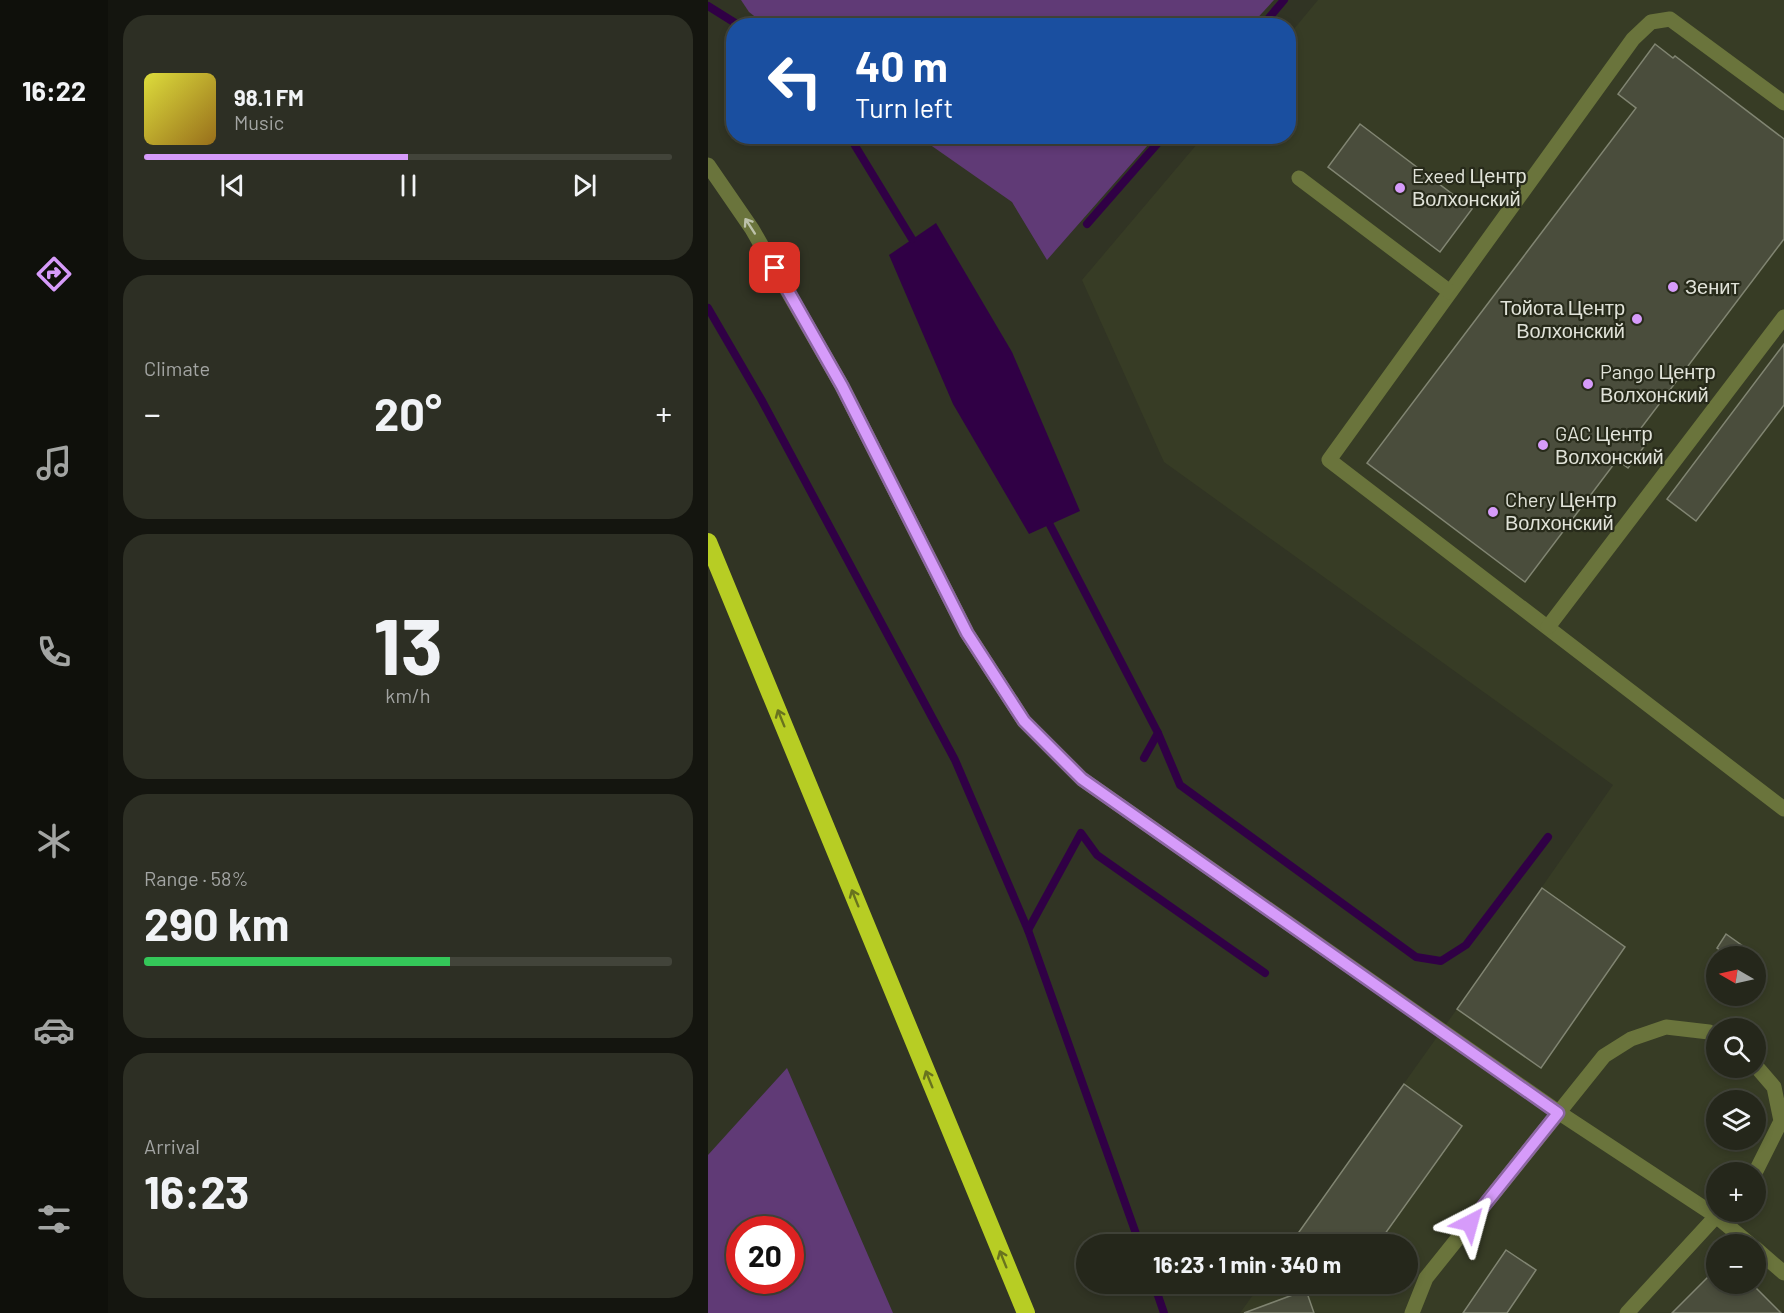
<!DOCTYPE html>
<meta charset="utf-8">
<style>
body{margin:0;font-family:Barlow,sans-serif;background:#2d2f24;color:#f1f3f6;height:100vh;display:flex;flex-direction:column;font-size:22px;white-space:nowrap}
*{box-sizing:border-box;margin:0}
p{font-size:20px;color:#a3a5a3}
.icon{flex:none;width:33px;height:33px;fill:none;stroke:currentColor;stroke-width:2;stroke-linecap:round;stroke-linejoin:round}
.map{position:relative;flex:1;overflow:hidden}
.panel{display:flex;flex-direction:column;gap:15px;padding:15px;background:#14150f;width:600px}
.panel>*{flex:none}
.top-card{position:absolute;left:18px;top:18px;width:570px;height:126px;border-radius:24px;box-shadow:0 3px 9px #0003,0 0 0 2px #42443a;background:#1a4fa0;color:#fff;overflow:hidden}
.needle{width:39px;rotate:279deg}
.controls{position:absolute;left:998px;top:946px;display:grid;gap:12px}
.controls a{display:grid;place-items:center;width:60px;height:60px;border-radius:50%;background:#25271b;box-shadow:0 3px 9px #0003,0 0 0 2px #42443a;font-size:30px}
.speed{position:absolute;left:18px;top:1216px;display:flex;gap:12px;font-size:30px;font-weight:700;text-align:center}
.speed>*{display:grid;place-content:center;width:78px;height:78px;border-radius:50%;background:#25271b;box-shadow:0 3px 9px #0003,0 0 0 2px #42443a;line-height:1}
.speed .limit{border:9px solid #d22;background:#fff;color:#111}
.pin{position:absolute;display:grid;place-items:center;width:51px;height:51px;color:#fff;margin:-26px;border-radius:12px;box-shadow:0 3px 9px #0006}
.me{position:absolute;width:66px;margin:-33px;rotate:39deg;stroke-linejoin:round;filter:drop-shadow(0 0 4px #0008)}
.turn{display:flex;align-items:center;gap:21px;height:126px;padding:0 30px;font-size:27px}
.turn .icon{width:78px;height:78px;stroke-width:2.5}
.turn b{display:block;font-size:42px;line-height:51px}
.big{font-size:45px;font-weight:700;line-height:1.1}
.panel .widget{flex:1;display:flex;flex-direction:column;justify-content:center;gap:9px;min-width:0;padding:0 21px;border-radius:24px;background:#2d2f24}
.panel .dial{align-items:center;gap:0}
.dial b{font-size:78px;line-height:1}
.song{display:flex;align-items:center;gap:18px}
.cover{width:72px;height:72px;border-radius:9px;background:linear-gradient(135deg,hsl(60 70% 55%),hsl(40 70% 35%))}
.played{height:6px;border-radius:3px;background:linear-gradient(90deg,#d69bfa 50%,#42443a 50%)}
.keys{display:flex;justify-content:space-around;direction:ltr}
.heat{display:flex;justify-content:space-between;align-items:center;font-size:33px;direction:ltr}
.charge{height:9px;border-radius:4px;background:linear-gradient(90deg,#34c759 58%,#42443a 0)}
.trip{position:absolute;left:368px;top:1234px;width:342px;height:60px;border-radius:30px;background:#25271b;box-shadow:0 3px 9px #0003,0 0 0 2px #42443a;font-weight:700;line-height:60px;text-align:center}
main{display:flex;flex:1;min-height:0}
.tab-bar{display:flex;flex-direction:column;width:108px;justify-content:space-around;align-items:center;background:#0f100b;color:#a3a5a3}
.tab-bar .icon{width:42px;height:42px}
.tab-bar .on{color:#d69bfa}
.tab-bar b{font-size:27px;color:#f1f3f6}
.map>svg:first-child{display:block}
.built{fill:#373c25;fill-rule:evenodd}
.green{fill:#603a76;fill-rule:evenodd}
.water{fill:#300045}
.lines{fill:none;stroke-linecap:round;stroke-linejoin:round}
.stream{stroke:#300045;stroke-width:8}
.building{fill:#4a4d3c;stroke:#818572;stroke-width:1.5}
.minor{stroke:#6a743c;stroke-width:15}
.highway{stroke:#b7cd24;stroke-width:18}
.oneway{stroke:#bdc2aa}
.oneway2{stroke:#68731e}
.route-casing{stroke:#8b65a2;stroke-width:15}
.route{stroke:#d69bfa;stroke-width:10}
.poi-dot{fill:#d69bfa;stroke:#272a1a;stroke-width:2}
.labels{text-anchor:middle;stroke-width:4.5;stroke-linejoin:round;paint-order:stroke}
.poi-label{font-size:20px;fill:#e1e3d9;stroke:#272a1a;text-anchor:start}
</style>
<main>
<nav class="tab-bar">
<b>16:22</b>
<svg class="icon on" aria-label="directions" viewBox="0 0 24 24"><path d="M12 3l9 9-9 9-9-9zM9 14v-3h6M13 9l2 2-2 2"/></svg>
<svg class="icon" aria-label="music" viewBox="0 0 24 24"><path d="M9 18V5l10-2v13"/><circle cx="6" cy="18" r="3"/><circle cx="16" cy="16" r="3"/></svg>
<svg class="icon" aria-label="phone" viewBox="0 0 24 24"><path d="M5 4h4l2 5-3 2q2 4 5 5l2-3 5 2v4C11 20 4 13 5 4z"/></svg>
<svg class="icon" aria-label="climate" viewBox="0 0 24 24"><path d="M12 3v18M4 7l16 10M4 17L20 7"/></svg>
<svg class="icon" aria-label="car" viewBox="0 0 24 24"><path d="M5 17H2v-5l4-1 3-4h7l3 4 3 1v5h-3M9 17h6M6 11h13"/><circle cx="7" cy="17" r="2"/><circle cx="17" cy="17" r="2"/></svg>
<svg class="icon" aria-label="filters" viewBox="0 0 24 24"><path d="M4 7h16M4 17h16"/><circle cx="9" cy="7" r="2"/><circle cx="15" cy="17" r="2"/></svg>
</nav>
<section class="panel">
<div class="widget">
<div class="song"><i class="cover"></i><div><b>98.1 FM</b><p>Music</p></div></div>
<div class="played"></div>
<div class="keys"><svg class="icon" aria-label="previous" viewBox="0 0 24 24"><path d="M18 5L8 12l10 7zM5 5v14"/></svg><svg class="icon" aria-label="pause" viewBox="0 0 24 24"><path d="M8 5v14M16 5v14"/></svg><svg class="icon" aria-label="next" viewBox="0 0 24 24"><path d="M6 5l10 7-10 7zM19 5v14"/></svg></div>
</div>
<div class="widget"><p>Climate</p>
<div class="heat"><a>−</a><b class="big">20°</b><a>+</a></div>
</div>
<div class="widget dial"><b>13</b><p>km/h</p></div>
<div class="widget"><p>Range · 58%</p><b class="big">290 km</b><div class="charge"></div></div>
<div class="widget"><p>Arrival</p><b class="big">16:23</b></div>
</section>
<div class="map">
<svg width="1076" height="1313" viewBox="0 0 1076 1313">
<rect width="100%" height="100%" fill="#313424"/>
<!-- built -->
<path class="built" d="M 610,0 L 1076,0 L 1076,1310 L 1073,1313 L 532,1313 L 553,1284 L 699,1284 L 699,1245 L 581,1245 L 749,1009 L 905,785 L 456,462 L 374,280 L 495,137 L 580,136 L 581,35 ZM 1008,957 L 1047,957 L 1047,996 L 1008,996 ZM 1008,1029 L 1047,1029 L 1047,1068 L 1008,1068 ZM 1008,1101 L 1047,1101 L 1047,1140 L 1008,1140 ZM 1008,1173 L 1047,1173 L 1047,1212 L 1008,1212 ZM 1008,1245 L 1047,1245 L 1047,1284 L 1008,1284 Z"/>
<!-- green -->
<g class="green">
<path d="M 33,0 L 566,0 L 543,25 L 59,26 L 41,12 Z"/>
<path d="M 211,137 L 447,137 L 339,260 L 304,202 Z"/>
<path d="M 79,1068 L 185,1313 L 0,1313 L 0,1155 ZM 32,1230 L 82,1230 L 82,1281 L 32,1281 Z"/>
</g>
<!-- water -->
<path class="water" d="M 228,223 L 304,352 L 372,511 L 321,534 L 245,404 L 181,255 Z"/>
<g class="lines">
<!-- stream -->
<g class="stream">
<path d="M 0,6 L 32,26"/>
<path d="M 554,26 L 576,0"/>
<path d="M 149,136 L 146,144 L 204,239"/>
<path d="M 379,224 L 456,136"/>
<path d="M 0,308 L 53,399 L 247,760 L 320,930 L 432,1245"/>
<path d="M 342,525 L 450,733 L 436,758"/>
<path d="M 450,733 L 472,785 L 708,957 L 733,961 L 758,945 L 840,837"/>
<path d="M 320,930 L 373,833 L 389,855 L 557,973"/>
<path d="M 446,1284 L 456,1313"/>
</g>
</g>
<!-- building -->
<g class="building">
<path d="M 947,44 L 965,58 L 967,56 L 1076,139 L 1076,239 L 930,432 L 941,440 L 920,468 L 909,460 L 817,582 L 659,463 L 928,108 L 910,94 Z"/>
<path d="M 652,124 L 764,209 L 732,252 L 620,167 Z"/>
<path d="M 1076,344 L 1076,405 L 988,521 L 959,499 Z"/>
<path d="M 834,888 L 917,947 L 833,1068 L 749,1009 Z"/>
<path d="M 1018,934 L 1049,956 L 1047,959 L 1047,957 L 1022,957 L 1009,948 Z"/>
<path d="M 696,1084 L 754,1126 L 669,1245 L 595,1245 L 586,1239 Z"/>
<path d="M 798,1250 L 828,1270 L 799,1313 L 755,1313 Z"/>
<path d="M 1008,1269 L 1008,1284 L 1044,1284 L 1073,1313 L 964,1313 Z"/>
<path d="M 598,1290 L 606,1313 L 536,1313 Z"/>
</g>
<g class="lines">
<!-- minor -->
<g class="minor">
<path d="M 1076,103 L 962,19 L 943,22 L 925,39 L 621,460 L 1076,809"/>
<path d="M 0,165 L 44,229 L 134,386 L 259,633 L 316,721 L 374,779 L 850,1112 L 1008,1216 L 1043,1245"/>
<path d="M 591,178 L 742,292"/>
<path d="M 840,627 L 1076,317"/>
<path d="M 1047,1065 L 1066,1087 L 1073,1121 L 1047,1173"/>
<path d="M 1047,1248 L 1076,1273"/>
<path d="M 704,1313 L 718,1278 L 896,1056 L 923,1039 L 958,1027 L 1001,1032 L 1008,1036"/>
<path d="M 919,1313 L 1012,1212"/>
</g>
<!-- highway -->
<path class="highway" d="M 0,542 L 318,1313"/>
</g>
<!-- one-way arrows -->
<defs><path id="oneway-shaft" d="M-6 0H5M1.5-3L5.5 0L1.5 3" fill="none" stroke-width="1.6" stroke-linecap="round" stroke-linejoin="round" transform="scale(1.5)"/></defs>
<use class="oneway" href="#oneway-shaft" transform="translate(42 226) rotate(-123)"/>
<g class="oneway2">
<use href="#oneway-shaft" transform="translate(73 718) rotate(-112)"/>
<use href="#oneway-shaft" transform="translate(147 898) rotate(-112)"/>
<use href="#oneway-shaft" transform="translate(221 1079) rotate(-112)"/>
<use href="#oneway-shaft" transform="translate(295 1259) rotate(-112)"/>
</g>
<g class="lines">
<defs>
<path id="route" d="M 67,268 L 134,386 L 259,633 L 316,721 L 374,779 L 850,1113 L 762,1223"/>
</defs>
<!-- route casing -->
<use href="#route" class="route-casing"/>
<!-- route -->
<use href="#route" class="route"/>
</g>
<!-- markers -->
<g class="poi-dot">
<circle cx="692" cy="188" r="6"/>
<circle cx="965" cy="287" r="6"/>
<circle cx="929" cy="319" r="6"/>
<circle cx="880" cy="384" r="6"/>
<circle cx="835" cy="445" r="6"/>
<circle cx="785" cy="512" r="6"/>
</g>
<g class="labels">
<!-- poi labels -->
<g class="poi-label">
<text x="704" y="183">Exeed Центр<tspan x="704" dy="23">Волхонский</tspan></text>
<text x="977" y="294">Зенит</text>
<text x="917" y="315" text-anchor="end">Тойота Центр<tspan x="917" dy="23">Волхонский</tspan></text>
<text x="892" y="379">Pango Центр<tspan x="892" dy="23">Волхонский</tspan></text>
<text x="847" y="441">GAC Центр<tspan x="847" dy="23">Волхонский</tspan></text>
<text x="797" y="507">Chery Центр<tspan x="797" dy="23">Волхонский</tspan></text>
</g>
</g>
</svg>
<div class="controls">
<a><svg class="needle" viewBox="-14 -14 28 28"><path d="M0-13l5 13h-10z" fill="#e53935"/><path d="M0 13l5-13h-10z" fill="#a3a5a3"/></svg></a>
<a><svg class="icon" aria-label="search" viewBox="0 0 24 24"><circle cx="10" cy="10" r="6"/><path d="M15 15l6 6"/></svg></a>
<a><svg class="icon" aria-label="layers" viewBox="0 0 24 24"><path d="M12 4l9 5-9 5-9-5zM3 14l9 5 9-5"/></svg></a>
<a>+</a>
<a>−</a>
</div>
<div class="speed"><div class="limit">20</div></div>
<div class="pin" style="left:67px;top:268px;background:#d93025"><svg class="icon" aria-label="arrive" viewBox="0 0 24 24"><path d="M6 21V4h12l-3 4 3 4H6"/></svg></div>
<svg class="me" style="left:762px;top:1223px" viewBox="-20 -20 40 40"><path d="M0-17L14 15 0 8-14 15z" fill="#d69bfa" stroke="#fff" stroke-width="4"/></svg>
<div class="trip">16:23 · 1 min · 340 m</div>
<div class="top-card">
<div class="turn"><svg class="icon" aria-label="left" viewBox="0 0 24 24"><path d="M17 20v-9H6M10 6l-5 5 5 5"/></svg><div><b>40 m</b>Turn left</div></div>
</div>
</div>
</main>
